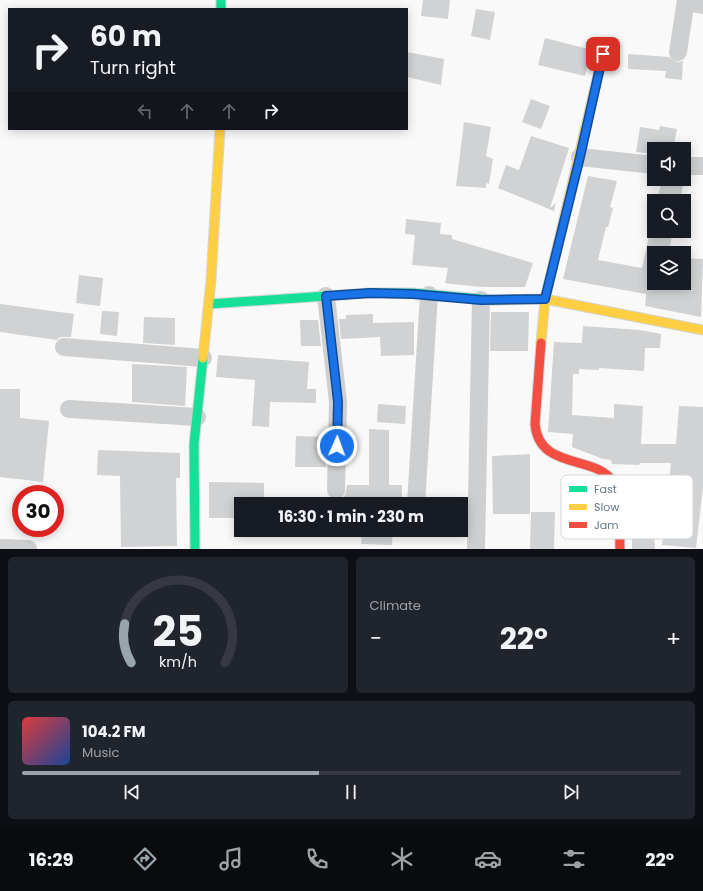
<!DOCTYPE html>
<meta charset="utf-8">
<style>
body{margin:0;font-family:Poppins,sans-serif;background:#20242c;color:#f1f3f6;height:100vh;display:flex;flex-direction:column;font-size:15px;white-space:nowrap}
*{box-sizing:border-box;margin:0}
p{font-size:13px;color:#9ea1a6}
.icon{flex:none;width:22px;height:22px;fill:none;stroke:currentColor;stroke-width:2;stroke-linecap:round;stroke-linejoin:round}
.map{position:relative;height:549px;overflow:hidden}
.sheet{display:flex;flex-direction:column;gap:8px;padding:8px;background:#0d0f14;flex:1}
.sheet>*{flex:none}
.guide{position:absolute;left:8px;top:8px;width:400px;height:122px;border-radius:0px;box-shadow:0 2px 10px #0003;background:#171b24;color:#f1f3f6;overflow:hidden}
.controls{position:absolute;left:647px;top:142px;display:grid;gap:8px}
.controls a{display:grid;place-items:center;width:44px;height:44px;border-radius:0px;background:#171b24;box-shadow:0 2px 10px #0003;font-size:20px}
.speed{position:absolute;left:12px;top:485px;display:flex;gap:8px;font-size:20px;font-weight:700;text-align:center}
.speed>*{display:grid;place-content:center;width:52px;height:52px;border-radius:50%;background:#171b24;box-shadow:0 2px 10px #0003;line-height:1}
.speed .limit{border:6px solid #d22;background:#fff;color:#111}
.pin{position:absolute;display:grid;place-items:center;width:34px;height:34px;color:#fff;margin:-17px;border-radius:8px;box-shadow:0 2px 6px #0006}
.me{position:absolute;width:44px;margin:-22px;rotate:2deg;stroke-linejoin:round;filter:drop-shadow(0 0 3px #0008)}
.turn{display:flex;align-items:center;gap:14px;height:84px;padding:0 16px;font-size:18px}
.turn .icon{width:52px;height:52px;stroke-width:2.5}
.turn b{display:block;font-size:28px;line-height:34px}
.lanes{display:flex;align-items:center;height:38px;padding:0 16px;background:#0003;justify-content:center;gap:20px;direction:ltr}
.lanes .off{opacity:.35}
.big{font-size:30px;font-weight:700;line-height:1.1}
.sheet .widget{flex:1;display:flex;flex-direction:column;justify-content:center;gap:6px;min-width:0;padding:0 14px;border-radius:6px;background:#20242c}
.sheet .dial{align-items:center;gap:0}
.dial svg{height:104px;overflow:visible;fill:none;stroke:#363941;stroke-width:7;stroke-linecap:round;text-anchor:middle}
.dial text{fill:#f1f3f6;stroke:none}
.song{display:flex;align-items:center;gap:12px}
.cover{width:48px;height:48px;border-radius:6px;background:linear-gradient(135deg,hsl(0 70% 55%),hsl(220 70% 35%))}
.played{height:4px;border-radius:2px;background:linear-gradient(90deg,#99a4ac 45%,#363941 45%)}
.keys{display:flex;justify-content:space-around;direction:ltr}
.heat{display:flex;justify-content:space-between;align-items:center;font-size:22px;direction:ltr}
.sheet .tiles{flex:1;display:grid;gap:8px;grid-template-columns:1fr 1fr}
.widget:last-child{grid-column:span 2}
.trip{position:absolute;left:234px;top:497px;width:234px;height:40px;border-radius:0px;background:#171b24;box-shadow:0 2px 10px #0003;font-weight:700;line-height:40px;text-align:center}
.tab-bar{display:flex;height:64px;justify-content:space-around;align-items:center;background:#090b0e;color:#9ea1a6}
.tab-bar .icon{width:28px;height:28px}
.tab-bar .current{color:#99a4ac}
.tab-bar b{font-size:18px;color:#f1f3f6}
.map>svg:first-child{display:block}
.building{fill:#d0d2d3}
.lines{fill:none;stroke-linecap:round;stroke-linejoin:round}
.fast-casing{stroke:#d5d6d7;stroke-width:11}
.slow-casing{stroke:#d5d6d7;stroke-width:11}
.jam-casing{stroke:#d5d6d7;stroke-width:11}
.street{stroke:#cecfd0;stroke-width:18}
.fast{stroke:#16e098;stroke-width:9}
.slow{stroke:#ffcf43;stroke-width:9}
.jam{stroke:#f24e42;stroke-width:9}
.route-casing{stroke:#114b97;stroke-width:10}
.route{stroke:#1a73e8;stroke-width:7}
.key{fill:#fff;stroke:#d1d6da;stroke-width:1}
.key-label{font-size:11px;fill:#657683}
</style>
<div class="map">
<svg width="703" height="549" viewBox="0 0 703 549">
<rect width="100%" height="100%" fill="#f9f9f9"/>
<!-- building -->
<g class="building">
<path d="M 423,0 L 450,0 L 448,19 L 421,16 Z"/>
<path d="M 476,9 L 495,12 L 490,40 L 471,36 Z"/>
<path d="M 545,38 L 592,50 L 585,76 L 538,65 Z"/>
<path d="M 407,52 L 444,59 L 441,85 L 407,77 Z"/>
<path d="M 628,54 L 669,57 L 677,62 L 683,61 L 682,80 L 665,78 L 666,71 L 628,69 Z"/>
<path d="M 531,99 L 550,106 L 541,129 L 522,122 Z"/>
<path d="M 464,122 L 491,127 L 486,156 L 493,159 L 489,184 L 486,183 L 486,188 L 456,186 Z"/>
<path d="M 660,126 L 677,129 L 673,149 L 654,149 L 654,154 L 636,152 L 640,127 L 659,130 Z"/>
<path d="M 531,136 L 569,148 L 550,208 L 556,203 L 554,211 L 498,188 L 506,165 L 519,170 Z"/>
<path d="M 588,176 L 617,181 L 610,207 L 613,208 L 608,227 L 606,227 L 598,260 L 642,268 L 650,231 L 673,231 L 669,251 L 654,248 L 654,283 L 684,283 L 684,258 L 703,259 L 701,317 L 645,306 L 646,294 L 563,279 Z"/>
<path d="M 662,179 L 684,179 L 680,201 L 657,201 Z"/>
<path d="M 406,219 L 441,223 L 440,234 L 452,235 L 452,239 L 533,263 L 525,287 L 482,287 L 452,284 L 445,283 L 448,268 L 412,265 L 415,235 L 405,234 Z"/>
<path d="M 79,275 L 103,278 L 100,306 L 76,303 Z"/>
<path d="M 0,304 L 74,314 L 71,337 L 60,337 L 57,340 L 0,332 Z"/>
<path d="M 102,311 L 119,312 L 117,336 L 100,334 Z"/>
<path d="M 491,312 L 529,312 L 528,351 L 490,351 Z"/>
<path d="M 373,314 L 373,323 L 414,322 L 414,355 L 381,356 L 380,337 L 341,339 L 339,319 L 346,319 L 346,315 Z"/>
<path d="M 144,317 L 175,318 L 175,345 L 143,343 Z"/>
<path d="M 300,320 L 318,320 L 321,346 L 301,346 Z"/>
<path d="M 583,326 L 640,330 L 661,334 L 660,348 L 645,348 L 644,371 L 599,368 L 599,370 L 579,369 L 579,374 L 573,374 L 572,415 L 614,418 L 614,404 L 643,406 L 641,444 L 676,444 L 679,406 L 703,407 L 703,486 L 696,548 L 662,545 L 671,463 L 640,463 L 639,465 L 612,464 L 611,460 L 603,459 L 572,447 L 573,434 L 548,432 L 554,342 L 582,343 Z"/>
<path d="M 218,355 L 309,362 L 307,389 L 316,389 L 316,403 L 270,402 L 269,427 L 252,426 L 255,380 L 216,377 Z"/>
<path d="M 132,364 L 187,367 L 185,406 L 132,402 Z"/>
<path d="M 0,389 L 20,389 L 20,418 L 49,421 L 43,482 L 0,477 Z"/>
<path d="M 378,404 L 406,406 L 405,424 L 377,422 Z"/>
<path d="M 369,429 L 389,430 L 389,485 L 402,485 L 402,504 L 340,504 L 340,500 L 345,495 L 347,485 L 369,485 Z"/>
<path d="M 296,436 L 327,437 L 326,467 L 295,467 Z"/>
<path d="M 98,450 L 180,453 L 180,478 L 176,478 L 177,546 L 121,547 L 120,476 L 97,475 Z"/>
<path d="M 530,454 L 530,514 L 493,514 L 492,456 Z"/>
<path d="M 209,482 L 264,483 L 264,504 L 241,504 L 241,518 L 209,518 Z"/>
<path d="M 531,512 L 555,512 L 554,549 L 530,549 Z"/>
<path d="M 362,530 L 393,530 L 392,545 L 361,544 Z"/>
<path d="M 654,535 L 655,549 L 632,549 L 632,536 Z"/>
</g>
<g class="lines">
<defs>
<g id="fast">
<path d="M 221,0 L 221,9"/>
<path d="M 209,304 L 370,293 L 413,293 L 493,300"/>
<path d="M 195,549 L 194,444 L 203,358"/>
</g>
<g id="slow">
<path d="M 493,300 L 545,299 L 703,330"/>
<path d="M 541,343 L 545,299 L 603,54"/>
<path d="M 203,358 L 211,280 L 220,129"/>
</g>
<path id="jam" d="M 541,343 L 535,424 C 539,471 596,454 613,482 C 623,498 619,531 620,549"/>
</defs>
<!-- fast casing -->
<use href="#fast" class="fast-casing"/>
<!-- slow casing -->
<use href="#slow" class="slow-casing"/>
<!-- jam casing -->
<use href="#jam" class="jam-casing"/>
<!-- street -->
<g class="street">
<path d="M 686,2 L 703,5"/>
<path d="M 678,52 L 686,0"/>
<path d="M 580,157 L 654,165"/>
<path d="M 684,166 L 703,166"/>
<path d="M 326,296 L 338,402 L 336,490"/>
<path d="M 64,347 L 203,358"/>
<path d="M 69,409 L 197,417"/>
<path d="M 416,504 L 429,295"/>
<path d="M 0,548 L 28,549"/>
<path d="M 476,549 L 481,300"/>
</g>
<!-- fast -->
<use href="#fast" class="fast"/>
<!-- slow -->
<use href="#slow" class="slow"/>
<!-- jam -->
<use href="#jam" class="jam"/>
</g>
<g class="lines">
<defs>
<path id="route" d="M 337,446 L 338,402 L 326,296 L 370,293 L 413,294 L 481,300 L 545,299 L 580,157 L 603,54"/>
</defs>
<!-- route casing -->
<use href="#route" class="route-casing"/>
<!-- route -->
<use href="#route" class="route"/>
</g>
<!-- legend -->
<rect x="561" y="475" width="132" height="64" rx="6" class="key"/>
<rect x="569" y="486" width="18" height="6" fill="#16e098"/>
<rect x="569" y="504" width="18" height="6" fill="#ffcf43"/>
<rect x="569" y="522" width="18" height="6" fill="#f24e42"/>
<g class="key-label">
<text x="594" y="493">Fast</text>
<text x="594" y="511">Slow</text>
<text x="594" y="529">Jam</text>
</g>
</svg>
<div class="controls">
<a><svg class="icon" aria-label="sound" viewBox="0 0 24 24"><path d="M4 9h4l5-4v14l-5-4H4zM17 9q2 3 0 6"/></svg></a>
<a><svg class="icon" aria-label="search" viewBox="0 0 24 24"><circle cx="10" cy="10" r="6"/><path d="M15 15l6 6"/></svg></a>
<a><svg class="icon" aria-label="layers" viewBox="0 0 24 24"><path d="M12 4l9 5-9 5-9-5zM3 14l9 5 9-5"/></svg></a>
</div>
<div class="speed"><div class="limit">30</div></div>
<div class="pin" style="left:603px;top:54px;background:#d93025"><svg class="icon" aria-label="arrive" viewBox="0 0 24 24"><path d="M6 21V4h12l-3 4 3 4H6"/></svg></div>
<svg class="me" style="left:337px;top:446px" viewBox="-20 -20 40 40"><circle r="17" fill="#1a73e8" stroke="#fff" stroke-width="3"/><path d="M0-11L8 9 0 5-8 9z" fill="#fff"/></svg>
<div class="trip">16:30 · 1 min · 230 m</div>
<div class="guide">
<div class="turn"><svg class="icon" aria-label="right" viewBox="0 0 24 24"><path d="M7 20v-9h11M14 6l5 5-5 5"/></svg><div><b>60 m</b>Turn right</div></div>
<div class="lanes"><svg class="icon off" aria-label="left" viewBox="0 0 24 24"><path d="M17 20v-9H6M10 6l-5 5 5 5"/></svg><svg class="icon off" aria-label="ahead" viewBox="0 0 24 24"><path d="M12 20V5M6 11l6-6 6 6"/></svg><svg class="icon off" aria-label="ahead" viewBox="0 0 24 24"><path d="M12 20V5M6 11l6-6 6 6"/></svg><svg class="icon" aria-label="right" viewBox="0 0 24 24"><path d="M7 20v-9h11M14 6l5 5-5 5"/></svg></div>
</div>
</div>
<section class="sheet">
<div class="tiles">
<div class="widget dial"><svg viewBox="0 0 100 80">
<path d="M14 69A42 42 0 1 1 86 69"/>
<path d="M14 69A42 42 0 0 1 9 39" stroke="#99a4ac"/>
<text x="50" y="56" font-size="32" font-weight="700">25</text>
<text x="50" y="72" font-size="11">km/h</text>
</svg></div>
<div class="widget"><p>Climate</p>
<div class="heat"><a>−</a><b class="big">22°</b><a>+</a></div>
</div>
<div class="widget">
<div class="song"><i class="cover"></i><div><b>104.2 FM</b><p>Music</p></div></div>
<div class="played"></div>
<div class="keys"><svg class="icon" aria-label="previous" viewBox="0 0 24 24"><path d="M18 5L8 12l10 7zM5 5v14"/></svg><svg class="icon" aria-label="pause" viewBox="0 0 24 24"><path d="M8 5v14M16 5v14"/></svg><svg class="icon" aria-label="next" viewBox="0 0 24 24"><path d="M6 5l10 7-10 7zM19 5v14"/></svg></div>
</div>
</div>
</section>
<nav class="tab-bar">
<b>16:29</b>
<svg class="icon current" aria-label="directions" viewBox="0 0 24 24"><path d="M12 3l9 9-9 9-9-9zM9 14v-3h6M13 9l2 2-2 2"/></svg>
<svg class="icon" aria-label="music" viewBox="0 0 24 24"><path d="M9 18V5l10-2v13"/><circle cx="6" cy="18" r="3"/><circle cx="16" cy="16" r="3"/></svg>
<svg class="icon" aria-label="phone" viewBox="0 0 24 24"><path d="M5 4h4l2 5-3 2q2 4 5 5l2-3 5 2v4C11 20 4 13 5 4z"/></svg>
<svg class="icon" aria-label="climate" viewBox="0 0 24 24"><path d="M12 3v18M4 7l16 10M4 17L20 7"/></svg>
<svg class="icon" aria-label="car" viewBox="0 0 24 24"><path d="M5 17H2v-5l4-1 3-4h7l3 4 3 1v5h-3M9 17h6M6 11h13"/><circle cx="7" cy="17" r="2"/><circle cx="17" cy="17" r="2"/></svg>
<svg class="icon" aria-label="filters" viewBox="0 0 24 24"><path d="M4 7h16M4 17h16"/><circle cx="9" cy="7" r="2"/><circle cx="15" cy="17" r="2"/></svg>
<b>22°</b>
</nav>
